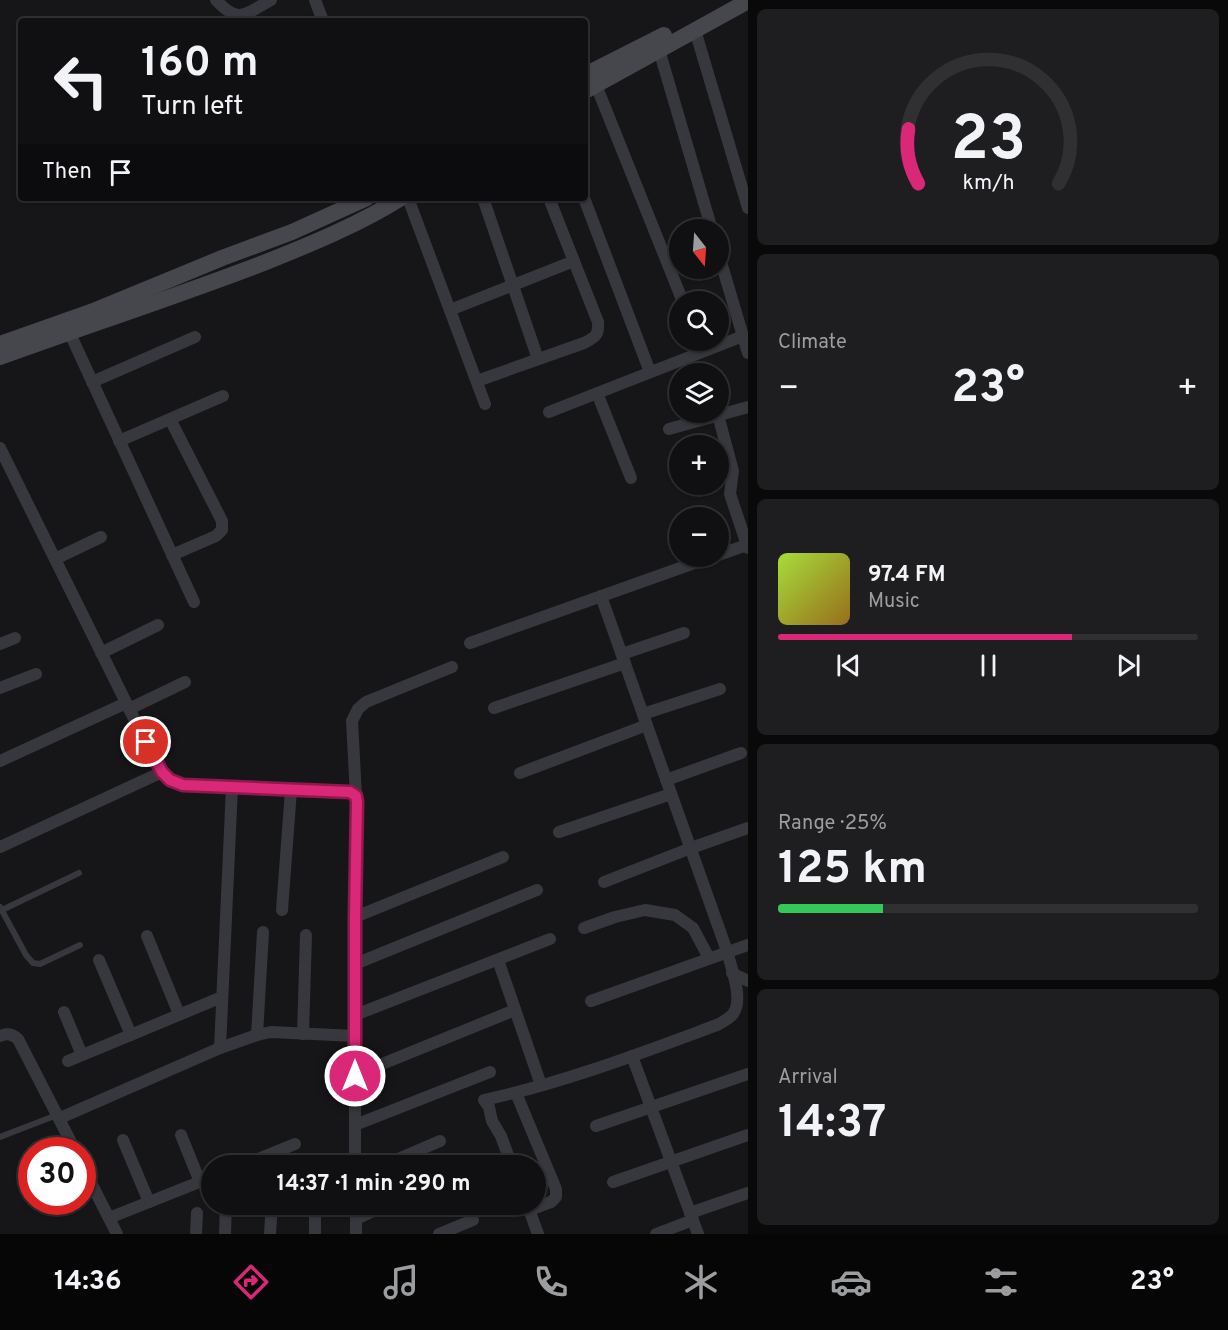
<!DOCTYPE html>
<meta charset="utf-8">
<style>
body{margin:0;font-family:Overpass,sans-serif;background:#1e1e20;color:#f1f3f6;height:100vh;display:flex;flex-direction:column;font-size:22px;white-space:nowrap}
*{box-sizing:border-box;margin:0}
p{font-size:20px;color:#9c9d9f}
.icon{flex:none;width:33px;height:33px;fill:none;stroke:currentColor;stroke-width:2;stroke-linecap:round;stroke-linejoin:round}
.map{position:relative;flex:1;overflow:hidden}
.details{display:flex;flex-direction:column;gap:9px;padding:9px;background:#09090a;width:480px}
.details>*{flex:none}
.banner{position:absolute;left:18px;top:18px;width:570px;height:183px;border-radius:6px;box-shadow:0 2px 4px #0004,0 0 0 2px #303032;background:#101012;color:#f1f3f6;overflow:hidden}
.needle{width:39px;rotate:163deg}
.fabs{position:absolute;left:669px;top:219px;display:grid;gap:12px}
.fabs a{display:grid;place-items:center;width:60px;height:60px;border-radius:50%;background:#101012;box-shadow:0 2px 4px #0004,0 0 0 2px #303032;font-size:30px}
.speed{position:absolute;left:18px;top:1137px;display:flex;gap:12px;font-size:30px;font-weight:700;text-align:center}
.speed>*{display:grid;place-content:center;width:78px;height:78px;border-radius:50%;background:#101012;box-shadow:0 2px 4px #0004,0 0 0 2px #303032;line-height:1}
.speed .limit{border:9px solid #d22;background:#fff;color:#111}
.pin{position:absolute;display:grid;place-items:center;width:51px;height:51px;color:#fff;margin:-26px;border:3px solid #fff;border-radius:50%;box-shadow:0 2px 6px #0007}
.me{position:absolute;width:66px;margin:-33px;rotate:0deg;stroke-linejoin:round;filter:drop-shadow(0 0 4px #0008)}
.turn{display:flex;align-items:center;gap:21px;height:126px;padding:0 24px;font-size:27px}
.turn .icon{width:78px;height:78px;stroke-width:2.5}
.turn b{display:block;font-size:42px;line-height:51px}
.then{display:flex;align-items:center;height:57px;padding:0 24px;background:#0003;gap:12px;font-size:22px}
.big{font-size:45px;font-weight:700;line-height:1.1}
.details .card{flex:1;display:flex;flex-direction:column;justify-content:center;gap:9px;min-width:0;padding:0 21px;border-radius:9px;background:#1e1e20}
.details .dial{align-items:center;gap:0}
.dial svg{height:156px;overflow:visible;fill:none;stroke:#303032;stroke-width:7;stroke-linecap:round;text-anchor:middle}
.dial text{fill:#f1f3f6;stroke:none}
.song{display:flex;align-items:center;gap:18px}
.cover{width:72px;height:72px;border-radius:9px;background:linear-gradient(135deg,hsl(80 70% 55%),hsl(40 70% 35%))}
.played{height:6px;border-radius:3px;background:linear-gradient(90deg,#db2777 70%,#303032 70%)}
.keys{display:flex;justify-content:space-around;direction:ltr}
.heat{display:flex;justify-content:space-between;align-items:center;font-size:33px;direction:ltr}
.charge{height:9px;border-radius:4px;background:linear-gradient(90deg,#34c759 25%,#303032 0)}
.trip{position:absolute;left:201px;top:1155px;width:345px;height:60px;border-radius:30px;background:#101012;box-shadow:0 2px 4px #0004,0 0 0 2px #303032;font-weight:700;line-height:60px;text-align:center}
.tab-bar{display:flex;height:96px;justify-content:space-around;align-items:center;background:#060607;color:#9c9d9f}
.tab-bar .icon{width:42px;height:42px}
.tab-bar .selected{color:#db2777}
.tab-bar b{font-size:27px;color:#f1f3f6}
main{display:flex;flex:1;min-height:0}
.map>svg:first-child{display:block}
.lines{fill:none;stroke-linecap:round;stroke-linejoin:round}
.service{stroke:#37383d;stroke-width:6}
.minor{stroke:#37383d;stroke-width:12}
.secondary{stroke:#45474d;stroke-width:16}
.route-casing{stroke:#8e194d;stroke-width:15}
.route{stroke:#db2777;stroke-width:10}
</style>
<main>
<div class="map">
<svg width="748" height="1234" viewBox="0 0 748 1234">
<rect width="100%" height="100%" fill="#161618"/>
<g class="lines">
<!-- service -->
<g class="service">
<path d="M 0,907 L 26,955 L 33,963 L 40,964 L 80,945"/>
<path d="M 2,910 L 79,873"/>
<path d="M 0,1137 L 57,1115"/>
</g>
<!-- minor -->
<g class="minor">
<path d="M 216,0 C 239,25 245,14 271,0"/>
<path d="M 315,0 L 323,21"/>
<path d="M 695,30 L 748,208"/>
<path d="M 657,43 L 712,230"/>
<path d="M 596,85 L 683,302"/>
<path d="M 408,198 L 485,404"/>
<path d="M 483,198 L 538,359"/>
<path d="M 584,198 L 650,372"/>
<path d="M 718,252 L 748,353"/>
<path d="M 450,310 L 574,261"/>
<path d="M 66,325 L 194,602"/>
<path d="M 477,381 L 584,343 C 595,337 599,336 598,322 L 549,198"/>
<path d="M 92,382 L 195,337"/>
<path d="M 597,393 L 631,478"/>
<path d="M 549,412 L 743,336"/>
<path d="M 718,415 L 733,471 L 730,494 L 748,548"/>
<path d="M 170,419 L 222,521 L 222,530 L 216,536 L 172,555"/>
<path d="M 669,429 L 748,407"/>
<path d="M 119,441 L 223,396"/>
<path d="M 0,448 L 154,759 C 163,775 166,778 183,785 L 350,792 L 356,796 L 357,802 L 355,917 L 355,1166"/>
<path d="M 718,555 L 747,545"/>
<path d="M 55,559 L 101,537"/>
<path d="M 470,643 L 714,556"/>
<path d="M 0,644 L 15,638"/>
<path d="M 101,653 L 158,625"/>
<path d="M 622,654 L 684,633"/>
<path d="M 0,688 L 36,674"/>
<path d="M 494,708 L 625,663"/>
<path d="M 129,709 L 185,682"/>
<path d="M 643,714 L 720,689"/>
<path d="M 0,761 L 126,703"/>
<path d="M 520,773 L 647,725"/>
<path d="M 666,780 L 741,753"/>
<path d="M 356,796 L 352,721 L 358,709 L 366,702 L 452,667"/>
<path d="M 559,832 L 671,794"/>
<path d="M 0,847 L 162,772"/>
<path d="M 604,882 L 691,848 L 748,828"/>
<path d="M 282,910 L 291,790"/>
<path d="M 355,917 L 503,857"/>
<path d="M 584,928 L 615,917 L 645,910 L 675,915 L 693,928 L 709,958"/>
<path d="M 147,936 L 179,1014"/>
<path d="M 99,960 L 131,1035"/>
<path d="M 498,960 L 541,1085"/>
<path d="M 355,964 L 537,890"/>
<path d="M 732,973 L 748,981"/>
<path d="M 591,1001 L 748,945"/>
<path d="M 64,1012 L 82,1055"/>
<path d="M 355,1015 L 550,939"/>
<path d="M 303,1034 L 306,935"/>
<path d="M 257,1035 L 263,932"/>
<path d="M 0,1036 C 8,1033 12,1034 18,1039 L 75,1150"/>
<path d="M 220,1048 L 232,787"/>
<path d="M 632,1056 L 698,1234"/>
<path d="M 68,1061 L 222,997"/>
<path d="M 355,1075 L 515,1010"/>
<path d="M 516,1093 L 556,1189 L 556,1197 L 551,1202 L 529,1210"/>
<path d="M 60,1118 L 220,1048 L 257,1035 L 271,1032 L 355,1036"/>
<path d="M 355,1125 L 490,1072"/>
<path d="M 596,1126 L 748,1074"/>
<path d="M 181,1135 L 200,1182"/>
<path d="M 123,1140 L 149,1202"/>
<path d="M 82,1165 L 117,1234"/>
<path d="M 241,1166 L 295,1144"/>
<path d="M 382,1166 L 440,1141"/>
<path d="M 512,1166 L 501,1136 L 492,1121 L 489,1107 L 484,1100 C 563,1083 641,1053 717,1025 C 722,1022 729,1019 733,1014 C 744,999 731,968 727,951 L 601,596"/>
<path d="M 613,1182 L 748,1135"/>
<path d="M 356,1204 L 356,1234"/>
<path d="M 527,1204 L 538,1234"/>
<path d="M 690,1213 L 748,1193"/>
<path d="M 109,1218 L 212,1177"/>
<path d="M 356,1219 L 388,1204"/>
<path d="M 196,1234 L 197,1213"/>
<path d="M 225,1234 L 226,1204"/>
<path d="M 270,1234 L 272,1204"/>
<path d="M 315,1234 L 315,1204"/>
<path d="M 439,1234 L 473,1220"/>
<path d="M 656,1234 L 693,1220"/>
</g>
<!-- secondary -->
<g class="secondary">
<path d="M 585,75 L 664,35"/>
<path d="M 585,91 L 748,1"/>
<path d="M 0,344 L 96,310 L 222,258 L 292,232 L 367,198"/>
<path d="M 0,357 C 88,325 178,296 266,262 C 311,244 360,224 401,198"/>
</g>
</g>
<g class="lines">
<defs>
<path id="route" d="M 146,742 L 162,772 L 170,780 L 183,785 L 350,792 L 356,796 L 357,802 L 355,917 L 355,1076"/>
</defs>
<!-- route casing -->
<use href="#route" class="route-casing"/>
<!-- route -->
<use href="#route" class="route"/>
</g>
</svg>
<div class="fabs">
<a><svg class="needle" viewBox="-14 -14 28 28"><path d="M0-13l5 13h-10z" fill="#e53935"/><path d="M0 13l5-13h-10z" fill="#9c9d9f"/></svg></a>
<a><svg class="icon" aria-label="search" viewBox="0 0 24 24"><circle cx="10" cy="10" r="6"/><path d="M15 15l6 6"/></svg></a>
<a><svg class="icon" aria-label="layers" viewBox="0 0 24 24"><path d="M12 4l9 5-9 5-9-5zM3 14l9 5 9-5"/></svg></a>
<a>+</a>
<a>−</a>
</div>
<div class="speed"><div class="limit">30</div></div>
<div class="pin" style="left:146px;top:742px;background:#d93025"><svg class="icon" aria-label="arrive" viewBox="0 0 24 24"><path d="M6 21V4h12l-3 4 3 4H6"/></svg></div>
<svg class="me" style="left:355px;top:1076px" viewBox="-20 -20 40 40"><circle r="17" fill="#db2777" stroke="#fff" stroke-width="3"/><path d="M0-11L8 9 0 5-8 9z" fill="#fff"/></svg>
<div class="trip">14:37 · 1 min · 290 m</div>
<div class="banner">
<div class="turn"><svg class="icon" aria-label="left" viewBox="0 0 24 24"><path d="M17 20v-9H6M10 6l-5 5 5 5"/></svg><div><b>160 m</b>Turn left</div></div>
<div class="then">Then<svg class="icon" aria-label="arrive" viewBox="0 0 24 24"><path d="M6 21V4h12l-3 4 3 4H6"/></svg></div>
</div>
</div>
<section class="details">
<div class="card dial"><svg viewBox="0 0 100 80">
<path d="M14 69A42 42 0 1 1 86 69"/>
<path d="M14 69A42 42 0 0 1 9 41" stroke="#db2777"/>
<text x="50" y="56" font-size="32" font-weight="700">23</text>
<text x="50" y="72" font-size="11">km/h</text>
</svg></div>
<div class="card"><p>Climate</p>
<div class="heat"><a>−</a><b class="big">23°</b><a>+</a></div>
</div>
<div class="card">
<div class="song"><i class="cover"></i><div><b>97.4 FM</b><p>Music</p></div></div>
<div class="played"></div>
<div class="keys"><svg class="icon" aria-label="previous" viewBox="0 0 24 24"><path d="M18 5L8 12l10 7zM5 5v14"/></svg><svg class="icon" aria-label="pause" viewBox="0 0 24 24"><path d="M8 5v14M16 5v14"/></svg><svg class="icon" aria-label="next" viewBox="0 0 24 24"><path d="M6 5l10 7-10 7zM19 5v14"/></svg></div>
</div>
<div class="card"><p>Range · 25%</p><b class="big">125 km</b><div class="charge"></div></div>
<div class="card"><p>Arrival</p><b class="big">14:37</b></div>
</section>
</main>
<nav class="tab-bar">
<b>14:36</b>
<svg class="icon selected" aria-label="directions" viewBox="0 0 24 24"><path d="M12 3l9 9-9 9-9-9zM9 14v-3h6M13 9l2 2-2 2"/></svg>
<svg class="icon" aria-label="music" viewBox="0 0 24 24"><path d="M9 18V5l10-2v13"/><circle cx="6" cy="18" r="3"/><circle cx="16" cy="16" r="3"/></svg>
<svg class="icon" aria-label="phone" viewBox="0 0 24 24"><path d="M5 4h4l2 5-3 2q2 4 5 5l2-3 5 2v4C11 20 4 13 5 4z"/></svg>
<svg class="icon" aria-label="climate" viewBox="0 0 24 24"><path d="M12 3v18M4 7l16 10M4 17L20 7"/></svg>
<svg class="icon" aria-label="car" viewBox="0 0 24 24"><path d="M5 17H2v-5l4-1 3-4h7l3 4 3 1v5h-3M9 17h6M6 11h13"/><circle cx="7" cy="17" r="2"/><circle cx="17" cy="17" r="2"/></svg>
<svg class="icon" aria-label="filters" viewBox="0 0 24 24"><path d="M4 7h16M4 17h16"/><circle cx="9" cy="7" r="2"/><circle cx="15" cy="17" r="2"/></svg>
<b>23°</b>
</nav>
